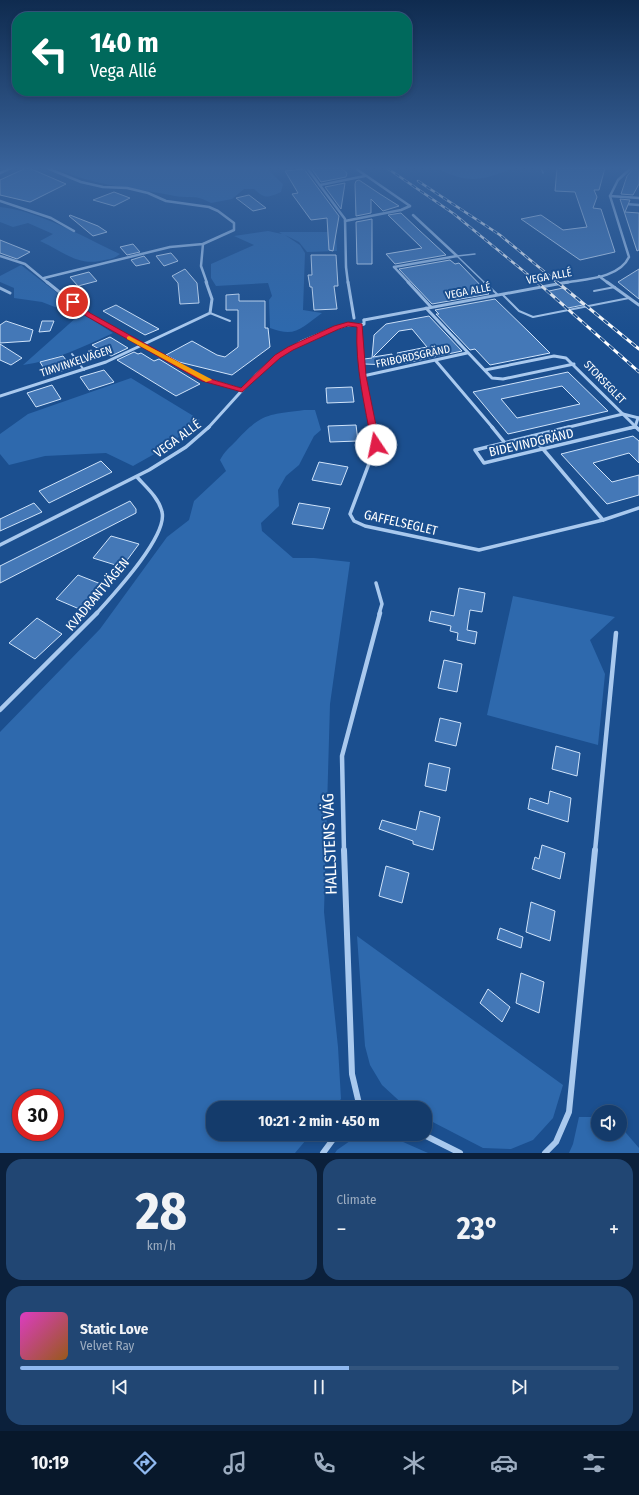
<!DOCTYPE html>
<meta charset="utf-8">
<style>
body{margin:0;font-family:"Fira Sans Condensed",sans-serif;background:#214673;color:#f1f3f6;height:100vh;display:flex;flex-direction:column;font-size:15px;white-space:nowrap}
*{box-sizing:border-box;margin:0}
p{font-size:13px;color:#9dadc1}
.icon{flex:none;width:22px;height:22px;fill:none;stroke:currentColor;stroke-width:2;stroke-linecap:round;stroke-linejoin:round}
.map{position:relative;height:1153px;overflow:hidden}
.drawer{display:flex;flex-direction:column;gap:6px;padding:6px;background:#0b203b;flex:1}
.drawer>*{flex:none}
.hud{position:absolute;left:12px;top:12px;width:400px;height:84px;border-radius:16px;box-shadow:0 2px 6px #0003,0 0 0 1px #33557e;background:#00695c;color:#fff;overflow:hidden}
.controls{position:absolute;left:591px;top:1105px;display:grid;gap:8px}
.controls a{display:grid;place-items:center;width:36px;height:36px;border-radius:50%;background:#143b6b;box-shadow:0 2px 6px #0003,0 0 0 1px #33557e;font-size:20px}
.speed{position:absolute;left:12px;top:1089px;display:flex;gap:8px;font-size:20px;font-weight:700;text-align:center}
.speed>*{display:grid;place-content:center;width:52px;height:52px;border-radius:50%;background:#143b6b;box-shadow:0 2px 6px #0003,0 0 0 1px #33557e;line-height:1}
.speed .limit{border:6px solid #d22;background:#fff;color:#111}
.pin{position:absolute;display:grid;place-items:center;width:34px;height:34px;color:#fff;margin:-17px;border:2px solid #fff;border-radius:50%;box-shadow:0 1px 4px #0007}
.me{position:absolute;width:44px;margin:-22px;rotate:349deg;stroke-linejoin:round;filter:drop-shadow(0 0 3px #0008)}
.turn{display:flex;align-items:center;gap:14px;height:84px;padding:0 12px;font-size:18px}
.turn .icon{width:52px;height:52px;stroke-width:2.5}
.turn b{display:block;font-size:28px;line-height:34px}
.big{font-size:30px;font-weight:700;line-height:1.1}
.drawer .card{flex:1;display:flex;flex-direction:column;justify-content:center;gap:6px;min-width:0;padding:0 14px;border-radius:16px;background:#214673}
.drawer .dial{align-items:center;gap:0}
.dial b{font-size:52px;line-height:1}
.song{display:flex;align-items:center;gap:12px}
.cover{width:48px;height:48px;border-radius:6px;background:linear-gradient(135deg,hsl(310 70% 55%),hsl(30 70% 35%))}
.played{height:4px;border-radius:2px;background:linear-gradient(90deg,#90b9f0 55%,#33557e 55%)}
.keys{display:flex;justify-content:space-around;direction:ltr}
.heat{display:flex;justify-content:space-between;align-items:center;font-size:22px;direction:ltr}
.drawer .tiles{flex:1;display:grid;gap:6px;grid-template-columns:1fr 1fr}
.card:last-child{grid-column:span 2}
.trip{position:absolute;left:206px;top:1101px;width:226px;height:40px;border-radius:16px;background:#143b6b;box-shadow:0 2px 6px #0003,0 0 0 1px #33557e;font-weight:700;line-height:40px;text-align:center}
.dock{display:flex;height:64px;justify-content:space-around;align-items:center;background:#08182b;color:#9dadc1}
.dock .icon{width:28px;height:28px}
.dock .active{color:#90b9f0}
.dock b{font-size:18px;color:#f1f3f6}
.map>svg:first-child{display:block}
.green{fill:#2e69ad;fill-rule:evenodd}
.lines{fill:none;stroke-linecap:round;stroke-linejoin:round}
.stream{stroke:#9cc4f0;stroke-width:2.5}
.building{fill:#4478b7;stroke:#cfe3fa;fill-rule:evenodd}
.lane-far1{stroke:#a9c9ee;stroke-width:1.5}
.lane{stroke:#a9c9ee;stroke-width:2}
.street-far4{stroke:#a9c9ee;stroke-width:2.5}
.street-far3{stroke:#a9c9ee;stroke-width:3}
.street-far2{stroke:#a9c9ee;stroke-width:3.5}
.street-far1{stroke:#a9c9ee;stroke-width:4.5}
.street{stroke:#a9c9ee;stroke-width:6}
.rail-far1-casing{stroke:#fff;stroke-width:2.5}
.rail-casing{stroke:#fff;stroke-width:3}
.rail-far1{stroke:#1b4f8f;stroke-width:1.5;stroke-dasharray:5;stroke-linecap:butt}
.rail{stroke:#1b4f8f;stroke-width:2;stroke-dasharray:6;stroke-linecap:butt}
.route{fill:#e11d48;stroke:#92132f}
.slow{fill:#f59e0b}
.labels{text-anchor:middle;stroke-width:4;stroke-linejoin:round;paint-order:stroke}
.far-street-label{font-size:11px;fill:#fff;stroke:#1b4f8f}
.street-label{font-size:13px;fill:#fff;stroke:#1b4f8f}
.near-street-label{font-size:16px;fill:#fff;stroke:#1b4f8f}
</style>
<div class="map">
<svg width="639" height="1153" viewBox="0 0 639 1153">
<rect width="100%" height="100%" fill="#1b4f8f"/>
<!-- green -->
<g class="green">
<path d="M 56,168 L 266,168 L 283,184 L 281,192 C 267,198 265,199 254,189 L 244,189 L 232,199 L 211,203 C 195,194 191,199 175,196 C 137,188 91,186 56,168 Z"/>
<path d="M 437,168 L 512,168 C 483,181 466,184 437,168 Z"/>
<path d="M 0,207 C 40,211 83,237 120,254 C 115,258 111,259 105,260 C 78,267 64,252 40,241 L 53,234 L 28,223 L 13,227 L 0,222 Z"/>
<path d="M 268,231 L 282,234 L 279,232 L 329,232 L 329,235 L 336,235 L 337,251 L 307,252 L 299,242 L 285,235 L 300,245 L 305,253 L 303,310 L 322,313 C 301,328 296,338 270,328 L 269,300 L 272,296 L 268,283 L 216,286 L 211,278 L 211,264 L 254,245 L 234,236 Z"/>
<path d="M 21,265 L 91,319 L 113,333 C 85,346 54,361 23,365 L 78,316 L 42,302 L 14,298 L 14,288 L 0,282 L 0,276 Z"/>
<path d="M 131,378 L 200,420 L 165,448 L 133,466 L 106,453 L 45,456 L 9,465 L 0,454 L 0,434 L 28,414 Z"/>
<path d="M 304,410 L 315,410 L 321,430 L 314,436 L 299,465 L 286,476 L 278,490 L 279,506 L 261,523 L 262,531 L 293,558 L 314,558 L 350,562 L 330,704 L 324,912 L 338,1047 L 341,1099 L 333,1108 L 213,1108 L 213,1134 L 311,1134 L 295,1153 L 0,1153 L 0,732 L 100,629 L 167,537 L 189,520 L 194,501 L 226,471 L 220,460 C 224,452 230,447 236,441 C 262,413 267,415 304,410 ZM 21,1098 L 55,1098 L 55,1132 L 21,1132 Z"/>
<path d="M 513,596 L 615,617 L 590,640 L 605,674 L 598,745 L 487,715 Z"/>
<path d="M 357,936 L 563,1085 L 553,1118 L 533,1140 L 511,1149 L 483,1148 L 425,1118 L 425,1108 L 407,1108 L 382,1085 L 370,1065 L 365,1046 Z"/>
<path d="M 579,1117 L 598,1117 L 598,1134 L 620,1134 L 620,1126 L 639,1148 L 639,1153 L 569,1153 L 573,1144 Z"/>
<path d="M 360,1134 L 385,1134 L 428,1153 L 335,1153 L 337,1150 Z"/>
</g>
<g class="lines">
<!-- stream -->
<path class="stream" d="M 626,204 L 639,205"/>
</g>
<!-- building -->
<g class="building">
<path d="M 26,168 L 29,168 L 66,184 L 30,202 L 0,195 L 0,180 Z"/>
<path d="M 311,168 L 341,168 L 347,173 L 346,177 L 321,182 Z"/>
<path d="M 557,168 L 605,168 L 599,190 L 594,190 L 597,197 L 593,208 L 601,209 L 615,252 L 580,260 L 521,219 L 541,215 L 563,230 L 587,227 L 575,192 L 555,191 Z"/>
<path d="M 634,168 L 639,168 L 639,184 L 633,195 L 621,194 L 627,176 Z"/>
<path d="M 304,169 L 339,216 L 333,251 L 329,250 L 327,218 L 311,220 L 292,194 L 298,193 L 285,171 Z"/>
<path d="M 359,180 L 380,194 L 399,206 L 383,211 L 371,199 L 371,213 L 356,216 L 355,184 L 356,181 Z"/>
<path d="M 345,183 L 341,209 L 325,187 Z"/>
<path d="M 114,192 L 130,198 L 114,206 L 93,200 Z"/>
<path d="M 249,195 L 266,208 L 253,211 L 236,198 Z"/>
<path d="M 620,199 L 630,200 L 625,212 L 639,213 L 639,250 L 637,251 Z"/>
<path d="M 401,213 L 419,230 L 446,255 L 395,264 L 386,254 L 422,248 L 388,215 Z"/>
<path d="M 70,215 L 98,226 L 107,232 L 93,236 L 69,216 Z"/>
<path d="M 372,219 L 372,264 L 357,264 L 356,222 Z"/>
<path d="M 0,240 L 30,252 L 17,259 L 0,253 Z"/>
<path d="M 133,244 L 140,252 L 127,255 L 120,247 Z"/>
<path d="M 171,253 L 178,261 L 164,266 L 156,256 Z"/>
<path d="M 311,255 L 336,255 L 338,286 L 334,286 L 337,309 L 314,310 L 312,287 L 310,287 L 308,275 L 312,275 Z"/>
<path d="M 144,256 L 150,263 L 136,266 L 131,260 Z"/>
<path d="M 450,260 L 455,264 L 459,263 L 489,294 L 432,304 L 399,269 Z"/>
<path d="M 185,269 L 197,283 L 199,303 L 180,304 L 178,283 L 172,276 Z"/>
<path d="M 639,269 L 639,299 L 618,282 Z"/>
<path d="M 89,272 L 97,281 L 78,286 L 70,277 Z"/>
<path d="M 563,288 L 583,305 L 568,308 L 549,291 Z"/>
<path d="M 239,294 L 239,301 L 265,301 L 265,328 L 268,328 L 270,347 L 232,375 L 179,362 L 166,355 L 192,341 L 217,355 L 225,357 L 238,347 L 238,310 L 226,310 L 226,295 Z"/>
<path d="M 495,299 L 531,334 L 550,353 L 490,365 L 475,349 L 470,350 L 436,314 L 439,314 L 435,310 Z"/>
<path d="M 116,305 L 159,329 L 145,335 L 103,311 Z"/>
<path d="M 429,316 L 462,351 L 405,363 L 397,353 L 427,347 L 412,329 L 399,331 L 373,357 L 392,354 L 391,365 L 364,364 L 364,359 L 372,358 L 374,335 L 386,324 Z"/>
<path d="M 6,321 L 33,330 L 30,341 L 0,343 L 0,325 Z"/>
<path d="M 42,321 L 54,321 L 50,331 L 39,332 Z"/>
<path d="M 110,337 L 128,348 L 111,356 L 92,345 Z"/>
<path d="M 0,344 L 22,358 L 11,365 L 0,360 Z"/>
<path d="M 134,352 L 138,354 L 141,353 L 154,361 L 159,359 L 200,384 L 176,396 L 117,360 Z"/>
<path d="M 63,356 L 72,368 L 48,375 L 40,362 Z"/>
<path d="M 104,370 L 114,382 L 89,390 L 80,377 Z"/>
<path d="M 568,372 L 608,411 L 508,434 L 473,392 ZM 562,386 L 580,404 L 517,418 L 501,399 Z"/>
<path d="M 52,385 L 61,399 L 36,407 L 27,393 Z"/>
<path d="M 352,387 L 354,402 L 327,403 L 326,388 Z"/>
<path d="M 356,425 L 358,441 L 330,442 L 328,426 Z"/>
<path d="M 633,436 L 639,441 L 639,463 L 629,453 L 593,463 L 612,482 L 639,475 L 639,495 L 607,504 L 561,454 Z"/>
<path d="M 101,461 L 112,472 L 49,503 L 39,491 Z"/>
<path d="M 319,462 L 348,467 L 341,485 L 312,480 Z"/>
<path d="M 130,501 L 136,509 L 136,513 L 0,583 L 0,566 Z"/>
<path d="M 34,503 L 42,512 L 0,531 L 0,519 Z"/>
<path d="M 299,503 L 330,508 L 323,529 L 292,524 Z"/>
<path d="M 111,536 L 139,544 L 122,567 L 93,558 Z"/>
<path d="M 78,575 L 106,586 L 84,611 L 56,599 Z"/>
<path d="M 459,588 L 485,593 L 482,612 L 470,610 L 467,630 L 477,632 L 475,644 L 457,640 L 458,633 L 450,631 L 451,626 L 429,621 L 431,611 L 454,616 Z"/>
<path d="M 37,618 L 62,634 L 35,659 L 9,643 Z"/>
<path d="M 444,660 L 462,664 L 457,692 L 438,688 Z"/>
<path d="M 440,718 L 461,723 L 456,746 L 435,741 Z"/>
<path d="M 556,746 L 580,753 L 577,776 L 552,769 Z"/>
<path d="M 429,763 L 450,768 L 446,791 L 425,786 Z"/>
<path d="M 550,791 L 571,798 L 568,822 L 528,809 L 530,798 L 548,804 Z"/>
<path d="M 420,811 L 440,817 L 433,850 L 413,844 L 413,841 L 379,829 L 382,820 L 416,830 Z"/>
<path d="M 542,845 L 565,853 L 560,879 L 532,869 L 535,857 L 539,859 Z"/>
<path d="M 386,866 L 409,873 L 402,903 L 379,896 Z"/>
<path d="M 531,902 L 555,911 L 550,941 L 526,932 Z"/>
<path d="M 500,928 L 523,937 L 521,948 L 497,939 Z"/>
<path d="M 521,973 L 544,982 L 539,1013 L 516,1003 Z"/>
<path d="M 488,989 L 510,1007 L 502,1022 L 480,1003 Z"/>
</g>
<g class="lines">
<!-- lane-far1 -->
<g class="lane-far1">
<path d="M 541,168 L 543,173"/>
<path d="M 457,256 L 485,283"/>
<path d="M 457,256 L 475,254"/>
</g>
<!-- lane -->
<g class="lane">
<path d="M 484,282 L 498,295"/>
<path d="M 594,291 L 615,287"/>
<path d="M 502,294 L 519,311 L 533,317 L 629,298"/>
<path d="M 210,313 L 230,321"/>
<path d="M 72,354 L 84,370"/>
</g>
<!-- street-far4 -->
<g class="street-far4">
<path d="M 307,168 L 345,219 L 346,267 L 348,283"/>
<path d="M 355,168 L 410,206"/>
<path d="M 0,173 L 11,168"/>
<path d="M 320,185 L 365,176"/>
<path d="M 610,196 L 639,198"/>
<path d="M 0,201 L 51,218 L 74,231"/>
<path d="M 413,215 L 457,256"/>
<path d="M 345,221 L 401,210 L 410,206"/>
<path d="M 203,244 L 201,266 L 207,283"/>
<path d="M 0,256 L 25,264 L 48,283"/>
<path d="M 394,267 L 457,256"/>
<path d="M 394,267 L 409,283"/>
<path d="M 599,276 L 608,283"/>
<path d="M 44,278 L 170,247 L 203,244 L 234,230 L 234,223 L 218,211 L 209,207 L 166,201 L 148,193 L 127,188 L 103,187 L 81,182 L 47,168"/>
<path d="M 563,283 C 583,279 619,279 629,257 L 610,196 L 618,180 L 631,168"/>
</g>
<!-- street-far3 -->
<g class="street-far3">
<path d="M 47,282 L 88,315 L 141,345 L 205,379 L 242,390"/>
<path d="M 348,282 L 354,318"/>
<path d="M 408,282 L 431,307"/>
<path d="M 607,282 L 639,305"/>
<path d="M 0,288 L 10,293"/>
<path d="M 426,308 L 492,378 L 503,379 L 574,364"/>
<path d="M 364,320 L 568,282"/>
<path d="M 360,326 C 358,360 366,394 373,428"/>
<path d="M 436,361 L 493,428"/>
<path d="M 485,370 L 554,356 L 566,358 L 637,428"/>
<path d="M 363,376 L 467,353"/>
<path d="M 0,396 L 106,362 L 210,313 L 212,299 L 206,282"/>
<path d="M 208,428 L 256,375 L 278,356 L 301,342 L 327,331 L 347,325 L 361,325 L 364,324 L 364,320"/>
<path d="M 565,428 L 623,414 L 639,418"/>
<path d="M 630,428 L 635,427 L 638,418"/>
</g>
<!-- street-far2 -->
<g class="street-far2">
<path d="M 373,427 L 376,445 L 350,514 L 354,521 L 365,526 L 479,550 L 603,520 L 639,508"/>
<path d="M 492,427 L 505,443"/>
<path d="M 569,427 L 475,450 L 484,463 L 634,427"/>
<path d="M 636,427 L 639,430"/>
<path d="M 532,436 L 603,520"/>
<path d="M 0,545 L 149,470 L 186,447 L 209,427"/>
<path d="M 376,583 L 382,604 L 379,614"/>
<path d="M 96,614 C 113,595 168,536 162,512 C 159,498 146,487 137,477"/>
</g>
<!-- street-far1 -->
<g class="street-far1">
<path d="M 0,710 L 97,613"/>
<path d="M 344,851 L 342,756 L 380,613"/>
<path d="M 595,851 L 616,633"/>
</g>
<!-- street -->
<g class="street">
<path d="M 344,850 L 352,1074 L 360,1108"/>
<path d="M 422,1134 L 460,1153"/>
<path d="M 323,1153 L 337,1134"/>
<path d="M 545,1153 L 556,1142 L 569,1112 L 595,850"/>
</g>
<defs>
<g id="rail-far1">
<path d="M 387,168 L 454,214 L 538,283"/>
<path d="M 418,181 L 500,235 L 558,283"/>
</g>
<g id="rail">
<path d="M 537,282 L 639,372"/>
<path d="M 557,282 L 639,349"/>
</g>
</defs>
<!-- rail-far1 casing -->
<use href="#rail-far1" class="rail-far1-casing"/>
<!-- rail casing -->
<use href="#rail" class="rail-casing"/>
<!-- rail-far1 -->
<use href="#rail-far1" class="rail-far1"/>
<!-- rail -->
<use href="#rail" class="rail"/>
</g>
<!-- sky -->
<linearGradient id="sky" x2="0" y2="1"><stop stop-color="#0f2b4f"/><stop offset="0.51" stop-color="#39639b"/><stop offset="1" stop-color="#39639b" stop-opacity="0"/></linearGradient>
<rect width="639" height="330" fill="url(#sky)"/>
<!-- route -->
<path class="route" d="M 71,301 L 75,301 L 90,313 L 207,378 L 241,388 L 275,355 L 288,347 L 334,326 L 348,322 L 362,324 L 366,376 L 380,445 L 376,448 L 372,445 C 365,406 355,367 357,327 L 348,326 L 339,329 L 293,350 L 280,358 L 242,392 L 202,381 L 86,316 L 71,304 Z"/>
<!-- slow -->
<path class="slow" d="M 129,336 L 211,379 L 212,380 L 206,382 L 127,339 L 127,337 Z"/>
<g class="labels">
<!-- far-street labels -->
<g class="far-street-label">
<text transform="translate(549 276) rotate(-10)" y="4">VEGA ALLÉ</text>
<text transform="translate(468 291) rotate(-11)" y="4">VEGA ALLÉ</text>
<text transform="translate(413 356) rotate(-12)" y="4">FRIBORDSGRÄND</text>
<text transform="translate(76 361) rotate(-19)" y="4">TIMVINKELVÄGEN</text>
<text transform="translate(605 382) rotate(46)" y="4">STORSEGLET</text>
</g>
<!-- street labels -->
<g class="street-label">
<text transform="translate(177 438) rotate(-36)" y="5">VEGA ALLÉ</text>
<text transform="translate(531 442) rotate(-13)" y="5">BIDEVINDGRÄND</text>
<text transform="translate(401 522) rotate(13)" y="5">GAFFELSEGLET</text>
<text transform="translate(97 594) rotate(-50)" y="5">KVADRANTVÄGEN</text>
</g>
<!-- near-street labels -->
<g class="near-street-label">
<text transform="translate(329 844) rotate(-92)" y="6">HALLSTENS VÄG</text>
</g>
</g>
</svg>
<div class="controls">
<a><svg class="icon" aria-label="sound" viewBox="0 0 24 24"><path d="M4 9h4l5-4v14l-5-4H4zM17 9q2 3 0 6"/></svg></a>
</div>
<div class="speed"><div class="limit">30</div></div>
<div class="pin" style="left:73px;top:302px;background:#d93025"><svg class="icon" aria-label="arrive" viewBox="0 0 24 24"><path d="M6 21V4h12l-3 4 3 4H6"/></svg></div>
<svg class="me" style="left:376px;top:445px" viewBox="-20 -20 40 40"><circle r="19" fill="#fff"/><path d="M0-13L10 11 0 6-10 11z" fill="#e11d48"/></svg>
<div class="trip">10:21 · 2 min · 450 m</div>
<div class="hud">
<div class="turn"><svg class="icon" aria-label="left" viewBox="0 0 24 24"><path d="M17 20v-9H6M10 6l-5 5 5 5"/></svg><div><b>140 m</b>Vega Allé</div></div>
</div>
</div>
<section class="drawer">
<div class="tiles">
<div class="card dial"><b>28</b><p>km/h</p></div>
<div class="card"><p>Climate</p>
<div class="heat"><a>−</a><b class="big">23°</b><a>+</a></div>
</div>
<div class="card">
<div class="song"><i class="cover"></i><div><b>Static Love</b><p>Velvet Ray</p></div></div>
<div class="played"></div>
<div class="keys"><svg class="icon" aria-label="previous" viewBox="0 0 24 24"><path d="M18 5L8 12l10 7zM5 5v14"/></svg><svg class="icon" aria-label="pause" viewBox="0 0 24 24"><path d="M8 5v14M16 5v14"/></svg><svg class="icon" aria-label="next" viewBox="0 0 24 24"><path d="M6 5l10 7-10 7zM19 5v14"/></svg></div>
</div>
</div>
</section>
<nav class="dock">
<b>10:19</b>
<svg class="icon active" aria-label="directions" viewBox="0 0 24 24"><path d="M12 3l9 9-9 9-9-9zM9 14v-3h6M13 9l2 2-2 2"/></svg>
<svg class="icon" aria-label="music" viewBox="0 0 24 24"><path d="M9 18V5l10-2v13"/><circle cx="6" cy="18" r="3"/><circle cx="16" cy="16" r="3"/></svg>
<svg class="icon" aria-label="phone" viewBox="0 0 24 24"><path d="M5 4h4l2 5-3 2q2 4 5 5l2-3 5 2v4C11 20 4 13 5 4z"/></svg>
<svg class="icon" aria-label="climate" viewBox="0 0 24 24"><path d="M12 3v18M4 7l16 10M4 17L20 7"/></svg>
<svg class="icon" aria-label="car" viewBox="0 0 24 24"><path d="M5 17H2v-5l4-1 3-4h7l3 4 3 1v5h-3M9 17h6M6 11h13"/><circle cx="7" cy="17" r="2"/><circle cx="17" cy="17" r="2"/></svg>
<svg class="icon" aria-label="filters" viewBox="0 0 24 24"><path d="M4 7h16M4 17h16"/><circle cx="9" cy="7" r="2"/><circle cx="15" cy="17" r="2"/></svg>
</nav>
